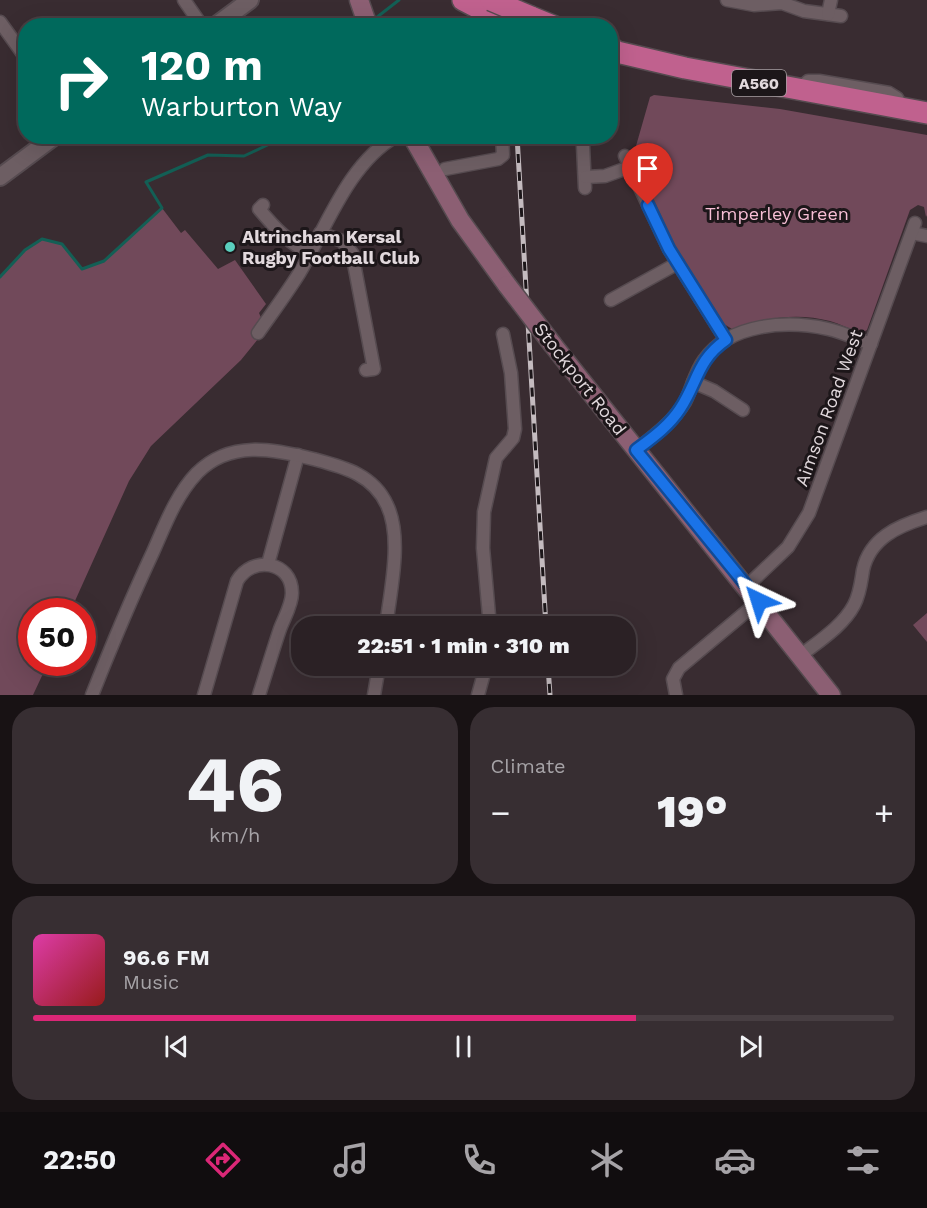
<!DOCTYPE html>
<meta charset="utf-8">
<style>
body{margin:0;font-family:"Work Sans",sans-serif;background:#372e32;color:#f1f3f6;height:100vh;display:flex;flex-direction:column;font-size:22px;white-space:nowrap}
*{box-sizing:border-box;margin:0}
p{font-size:20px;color:#a6a3a7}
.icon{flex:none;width:33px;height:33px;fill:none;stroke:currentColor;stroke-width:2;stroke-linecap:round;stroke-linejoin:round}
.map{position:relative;height:695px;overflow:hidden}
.side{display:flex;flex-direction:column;gap:12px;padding:12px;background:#181214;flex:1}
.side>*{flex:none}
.top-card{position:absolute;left:18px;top:18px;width:600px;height:126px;border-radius:24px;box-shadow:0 6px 24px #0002,0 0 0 2px #473e42;background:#00695c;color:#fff;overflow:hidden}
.speed{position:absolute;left:18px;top:598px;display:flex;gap:12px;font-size:30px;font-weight:700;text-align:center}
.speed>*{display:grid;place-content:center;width:78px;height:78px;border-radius:50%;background:#2b2125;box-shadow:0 6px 24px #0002,0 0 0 2px #473e42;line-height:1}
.speed .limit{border:9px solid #d22;background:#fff;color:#111}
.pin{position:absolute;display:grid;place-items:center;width:51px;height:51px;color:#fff;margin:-62px -26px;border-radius:50% 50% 50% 0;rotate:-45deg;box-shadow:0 0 6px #0007}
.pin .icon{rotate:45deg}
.me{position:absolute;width:66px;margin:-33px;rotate:319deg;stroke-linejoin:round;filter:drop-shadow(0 0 4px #0008)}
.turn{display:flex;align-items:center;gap:21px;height:126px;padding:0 24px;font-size:27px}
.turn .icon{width:78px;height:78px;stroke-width:2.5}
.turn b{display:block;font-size:42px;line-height:51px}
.big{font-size:45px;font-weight:800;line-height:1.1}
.side .tile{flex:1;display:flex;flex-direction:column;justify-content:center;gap:9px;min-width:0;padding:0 21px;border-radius:24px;background:#372e32}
.side .dial{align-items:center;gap:0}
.dial b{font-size:78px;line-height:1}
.song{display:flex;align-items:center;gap:18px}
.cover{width:72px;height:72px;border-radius:9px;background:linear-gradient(135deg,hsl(320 70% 55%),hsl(0 70% 35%))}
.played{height:6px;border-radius:3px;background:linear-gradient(90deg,#db2777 70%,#473e42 70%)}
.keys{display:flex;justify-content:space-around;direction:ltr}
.heat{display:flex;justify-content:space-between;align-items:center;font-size:33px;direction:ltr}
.side .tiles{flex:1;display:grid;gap:12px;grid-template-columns:1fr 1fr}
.tile:last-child{grid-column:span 2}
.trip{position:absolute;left:291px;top:616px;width:345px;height:60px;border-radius:24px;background:#2b2125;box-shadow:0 6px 24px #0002,0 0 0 2px #473e42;font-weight:800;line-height:60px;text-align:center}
.menu{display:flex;height:96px;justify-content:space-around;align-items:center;background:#110d0f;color:#a6a3a7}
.menu .icon{width:42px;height:42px}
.menu .current{color:#db2777}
.menu b{font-size:27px;color:#f1f3f6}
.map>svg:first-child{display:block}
.green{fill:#71495a}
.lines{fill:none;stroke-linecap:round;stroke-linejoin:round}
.stream{stroke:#135f55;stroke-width:3}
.minor-casing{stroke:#564b50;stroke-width:15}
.tertiary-casing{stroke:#564b50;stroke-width:20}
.secondary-casing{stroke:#564b50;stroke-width:21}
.trunk-casing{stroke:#564b50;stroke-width:24}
.minor{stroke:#6d5e63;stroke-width:12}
.tertiary{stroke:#6d5e63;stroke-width:16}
.secondary{stroke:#8c5f73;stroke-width:18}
.trunk{stroke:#c0618e;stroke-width:21}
.rail-casing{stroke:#c4bbbf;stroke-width:5}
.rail{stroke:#1c1619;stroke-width:3;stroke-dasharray:9;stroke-linecap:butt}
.secondary-bridge-casing{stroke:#564b50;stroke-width:21;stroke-linecap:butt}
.trunk-bridge-casing{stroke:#564b50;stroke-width:24;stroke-linecap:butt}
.secondary-bridge{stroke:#8c5f73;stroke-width:18}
.trunk-bridge{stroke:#c0618e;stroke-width:21}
.route-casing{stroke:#114b97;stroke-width:15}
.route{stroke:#1a73e8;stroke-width:10}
.poi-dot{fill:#5acebd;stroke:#1c1619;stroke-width:2}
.labels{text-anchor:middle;stroke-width:6;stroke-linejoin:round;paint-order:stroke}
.shield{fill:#1c1619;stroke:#a79ea2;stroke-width:1.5}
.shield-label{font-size:16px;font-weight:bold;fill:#e2d9dd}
.park-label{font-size:18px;fill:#f8bfd6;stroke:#1c1619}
.poi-label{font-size:18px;font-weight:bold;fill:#e2d9dd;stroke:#1c1619;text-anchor:start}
.street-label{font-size:18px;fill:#e2d9dd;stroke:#1c1619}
</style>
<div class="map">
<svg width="927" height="695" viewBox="0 0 927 695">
<rect width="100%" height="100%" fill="#392c31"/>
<!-- green -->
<g class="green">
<path d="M 654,95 L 780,109 L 927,135 L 927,215 L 926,217 L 924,207 L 918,205 L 910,210 L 867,330 L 861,333 C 850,329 840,324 830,321 C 797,312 763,318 732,329 L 724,324 L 675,246 L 635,159 L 634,153 L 650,97 Z"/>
<path d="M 162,208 L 181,233 L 185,230 L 218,269 L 235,260 L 266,304 L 259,313 L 266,329 L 241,360 L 151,446 L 129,481 L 70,612 L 32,612 L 32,663 L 48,663 L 33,695 L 0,695 L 0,277 L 25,250 L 42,239 L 62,244 L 82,269 L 104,261 Z"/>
<path d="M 927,613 L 927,642 L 913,625 Z"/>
</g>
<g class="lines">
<!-- stream -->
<g class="stream">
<path d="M 372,21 L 399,0"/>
<path d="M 0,277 L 25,250 L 42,239 L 62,244 L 82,269 L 104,261 L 162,208 L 146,182 L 208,155 L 244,156 L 278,140 L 279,136"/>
</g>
<defs>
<g id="minor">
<path d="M 184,0 L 202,26"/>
<path d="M 727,0 L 754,5 L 782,3 L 804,11 L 841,16"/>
<path d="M 232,13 L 240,26"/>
<path d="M 828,14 L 831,0"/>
<path d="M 0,22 L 26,58"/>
<path d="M 799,90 L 808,81 L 819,81 L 889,93 L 897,98 L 902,108"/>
<path d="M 583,146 L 585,188"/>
<path d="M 625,156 L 669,249 L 726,340"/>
<path d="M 445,169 L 498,159 L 503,155 L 502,136"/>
<path d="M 586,177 L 605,176 L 630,167"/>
<path d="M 263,205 L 259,209 C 275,228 288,242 310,254"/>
<path d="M 320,233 L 342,241 L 352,253 L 374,369 L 366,370"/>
<path d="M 912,233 L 927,236"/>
<path d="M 611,300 L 678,263"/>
<path d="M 258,333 C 272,313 287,293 300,272 C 327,226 348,164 396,136"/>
<path d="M 693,382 L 714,391 L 743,410"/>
<path d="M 636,450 C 654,436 673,422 685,402 C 692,388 695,372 704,360 C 730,323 787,320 828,329 C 842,332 857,339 871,344"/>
<path d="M 268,564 L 298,455"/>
<path d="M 746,587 L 788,547 L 809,513 L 915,223"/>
<path d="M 490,627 L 483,548 L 484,512 L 496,458 L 513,438 L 515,429 L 511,373 L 503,334"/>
<path d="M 800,656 C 819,641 843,626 854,605 C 860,594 861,582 863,570 C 870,538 898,526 927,517"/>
<path d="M 92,695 C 111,647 131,599 153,552 C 165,525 176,495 197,473 C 230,440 273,449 313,459 C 343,467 373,474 387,505 C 403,538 390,592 386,627"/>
<path d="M 204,695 L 237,581 C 252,555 292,561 292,593 C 292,605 284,618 280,629 C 273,650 266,673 259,695"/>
<path d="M 374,695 L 379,666"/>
<path d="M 478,695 L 486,666"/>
<path d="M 676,695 L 673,679 L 679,668 L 759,601"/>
</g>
<g id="tertiary">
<path d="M 215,26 L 250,0"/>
<path d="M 0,177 L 55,136"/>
</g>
<g id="secondary">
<path d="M 359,0 L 368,26"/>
<path d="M 412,136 L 460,220 L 507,285"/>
<path d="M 553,345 L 831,695"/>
</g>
<g id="trunk">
<path d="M 463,0 L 492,15"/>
<path d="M 531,17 L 553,26"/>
<path d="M 610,47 L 617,52 L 685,68 L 927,113"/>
</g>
</defs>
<!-- minor casing -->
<use href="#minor" class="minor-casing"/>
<!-- tertiary casing -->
<use href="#tertiary" class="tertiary-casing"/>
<!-- secondary casing -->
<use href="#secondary" class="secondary-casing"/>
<!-- trunk casing -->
<use href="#trunk" class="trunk-casing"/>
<!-- minor -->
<use href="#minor" class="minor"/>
<!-- tertiary -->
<use href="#tertiary" class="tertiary"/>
<!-- secondary -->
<use href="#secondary" class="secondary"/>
<!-- trunk -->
<use href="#trunk" class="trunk"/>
<defs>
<g id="rail">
<path d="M 515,0 L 516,26"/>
<path d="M 517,136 L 546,627"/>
<path d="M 548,666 L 550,695"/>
</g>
</defs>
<!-- rail casing -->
<use href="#rail" class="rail-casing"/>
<!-- rail -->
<use href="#rail" class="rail"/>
<defs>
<path id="secondary-bridge" d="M 507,285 L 553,345"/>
<path id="trunk-bridge" d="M 491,0 L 531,17"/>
</defs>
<!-- secondary-bridge casing -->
<use href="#secondary-bridge" class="secondary-bridge-casing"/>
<!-- trunk-bridge casing -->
<use href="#trunk-bridge" class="trunk-bridge-casing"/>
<!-- secondary-bridge -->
<use href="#secondary-bridge" class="secondary-bridge"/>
<!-- trunk-bridge -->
<use href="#trunk-bridge" class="trunk-bridge"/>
</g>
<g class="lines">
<defs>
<path id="route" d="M 648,205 L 669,249 L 726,340 C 697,360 698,382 680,409 C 669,426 652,438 636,450 L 759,601"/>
</defs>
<!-- route casing -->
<use href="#route" class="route-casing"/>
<!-- route -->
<use href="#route" class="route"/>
</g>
<!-- markers -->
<circle class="poi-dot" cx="230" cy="247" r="6"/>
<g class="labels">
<!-- shield labels -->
<rect class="shield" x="732" y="70" width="54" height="26" rx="4.5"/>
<g class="shield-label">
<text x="759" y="89">A560</text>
</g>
<!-- park labels -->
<g class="park-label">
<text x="777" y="220">Timperley Green</text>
</g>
<!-- poi labels -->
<g class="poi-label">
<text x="242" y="243">Altrincham Kersal<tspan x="242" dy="21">Rugby Football Club</tspan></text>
</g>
<!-- street labels -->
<g class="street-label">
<text transform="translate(580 379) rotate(52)" y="6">Stockport Road</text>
<text transform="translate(829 408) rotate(-70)" y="6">Aimson Road West</text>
</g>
</g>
</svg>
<div class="speed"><div class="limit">50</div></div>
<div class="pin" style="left:648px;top:205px;background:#d93025"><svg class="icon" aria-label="arrive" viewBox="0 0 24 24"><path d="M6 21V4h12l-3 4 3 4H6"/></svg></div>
<svg class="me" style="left:759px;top:601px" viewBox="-20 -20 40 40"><path d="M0-17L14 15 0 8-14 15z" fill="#1a73e8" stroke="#fff" stroke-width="4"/></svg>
<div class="trip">22:51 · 1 min · 310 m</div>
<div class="top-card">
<div class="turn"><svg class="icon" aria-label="right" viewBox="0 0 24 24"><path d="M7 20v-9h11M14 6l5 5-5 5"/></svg><div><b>120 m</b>Warburton Way</div></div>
</div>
</div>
<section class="side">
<div class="tiles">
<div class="tile dial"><b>46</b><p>km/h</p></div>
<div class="tile"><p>Climate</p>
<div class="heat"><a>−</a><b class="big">19°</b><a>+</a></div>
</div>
<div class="tile">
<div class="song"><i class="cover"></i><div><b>96.6 FM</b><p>Music</p></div></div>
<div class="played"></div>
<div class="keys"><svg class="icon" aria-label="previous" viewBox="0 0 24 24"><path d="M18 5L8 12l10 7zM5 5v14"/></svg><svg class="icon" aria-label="pause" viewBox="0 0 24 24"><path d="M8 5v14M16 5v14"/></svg><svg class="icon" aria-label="next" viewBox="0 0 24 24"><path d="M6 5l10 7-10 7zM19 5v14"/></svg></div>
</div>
</div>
</section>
<nav class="menu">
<b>22:50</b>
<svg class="icon current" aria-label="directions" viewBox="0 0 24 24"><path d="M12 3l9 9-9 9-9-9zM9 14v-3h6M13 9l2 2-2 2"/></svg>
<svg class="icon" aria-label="music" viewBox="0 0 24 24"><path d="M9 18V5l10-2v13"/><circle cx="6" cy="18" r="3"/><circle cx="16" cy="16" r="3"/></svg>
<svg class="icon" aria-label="phone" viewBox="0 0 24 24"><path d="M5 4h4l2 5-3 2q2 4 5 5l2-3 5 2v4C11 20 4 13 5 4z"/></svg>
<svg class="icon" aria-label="climate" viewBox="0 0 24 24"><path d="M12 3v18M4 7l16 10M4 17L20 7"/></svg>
<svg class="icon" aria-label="car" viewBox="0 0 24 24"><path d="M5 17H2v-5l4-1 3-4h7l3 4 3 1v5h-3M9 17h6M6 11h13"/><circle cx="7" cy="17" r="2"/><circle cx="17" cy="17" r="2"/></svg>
<svg class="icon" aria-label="filters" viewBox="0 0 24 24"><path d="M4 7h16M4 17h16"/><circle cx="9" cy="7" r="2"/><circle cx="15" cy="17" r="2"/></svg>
</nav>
